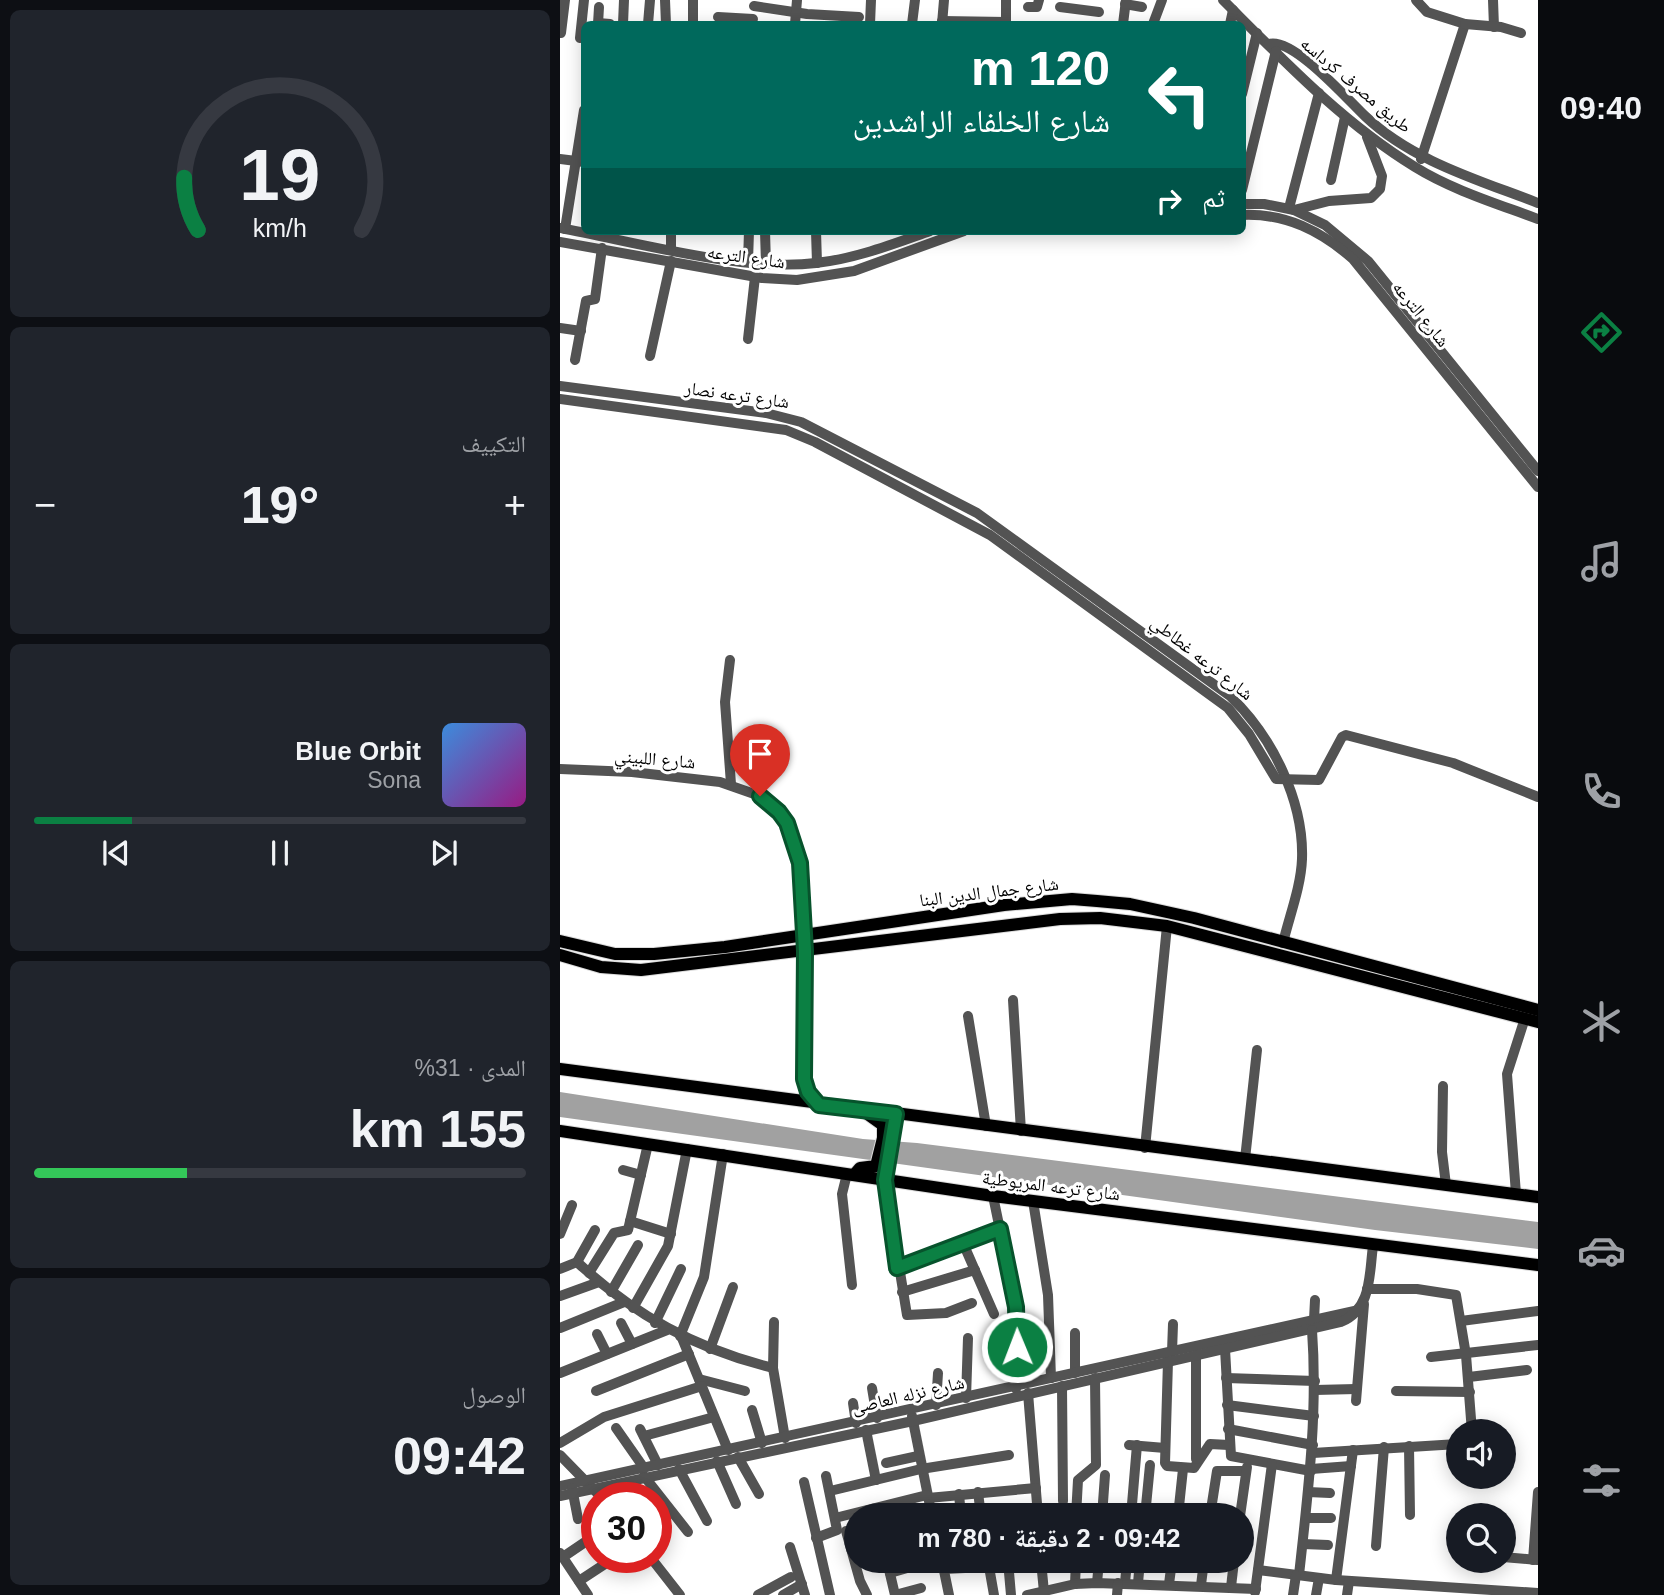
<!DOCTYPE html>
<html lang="ar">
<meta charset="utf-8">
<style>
body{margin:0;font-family:Helvetica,"Noto Naskh Arabic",sans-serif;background:#20242c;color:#f1f3f6;direction:rtl;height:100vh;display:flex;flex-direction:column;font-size:26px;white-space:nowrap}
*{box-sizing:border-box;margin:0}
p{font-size:23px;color:#9ea1a6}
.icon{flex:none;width:38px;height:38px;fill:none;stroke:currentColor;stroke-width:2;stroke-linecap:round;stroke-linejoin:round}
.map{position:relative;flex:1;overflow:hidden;direction:ltr}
.details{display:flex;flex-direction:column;gap:10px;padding:10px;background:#0d0f14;width:560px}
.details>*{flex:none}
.hud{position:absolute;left:21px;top:21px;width:665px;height:214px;border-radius:10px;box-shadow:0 4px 18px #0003;direction:rtl;background:#00695c;color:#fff;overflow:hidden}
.buttons{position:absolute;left:886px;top:1419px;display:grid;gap:14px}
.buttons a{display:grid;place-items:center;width:70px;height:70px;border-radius:50%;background:#171b24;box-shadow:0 4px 18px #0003;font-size:35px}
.speed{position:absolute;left:21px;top:1482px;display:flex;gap:14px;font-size:35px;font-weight:700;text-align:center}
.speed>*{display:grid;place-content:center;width:91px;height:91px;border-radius:50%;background:#171b24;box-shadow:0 4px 18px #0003;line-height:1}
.speed .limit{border:10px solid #d22;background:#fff;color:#111}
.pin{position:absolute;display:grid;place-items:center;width:60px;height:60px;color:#fff;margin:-72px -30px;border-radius:50% 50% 50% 0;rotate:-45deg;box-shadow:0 0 7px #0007}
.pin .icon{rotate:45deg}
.me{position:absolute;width:77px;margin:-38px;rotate:359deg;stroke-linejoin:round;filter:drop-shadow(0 0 5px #0008)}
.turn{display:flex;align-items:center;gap:24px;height:147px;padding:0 21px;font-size:32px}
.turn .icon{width:91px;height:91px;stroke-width:2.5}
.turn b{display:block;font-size:49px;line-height:60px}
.then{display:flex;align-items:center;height:66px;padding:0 21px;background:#0003;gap:14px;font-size:26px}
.big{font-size:52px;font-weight:800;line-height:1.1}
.details .tile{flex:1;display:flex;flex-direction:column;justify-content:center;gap:10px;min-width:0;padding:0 24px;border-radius:10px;background:#20242c}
.details .dial{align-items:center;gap:0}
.dial svg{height:182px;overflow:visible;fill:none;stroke:#363941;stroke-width:7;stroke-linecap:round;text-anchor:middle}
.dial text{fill:#f1f3f6;stroke:none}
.song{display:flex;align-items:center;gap:21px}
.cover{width:84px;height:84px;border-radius:10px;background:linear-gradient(135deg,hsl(210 70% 55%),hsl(310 70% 35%))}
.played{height:7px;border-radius:4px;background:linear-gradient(90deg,#0b8043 20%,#363941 20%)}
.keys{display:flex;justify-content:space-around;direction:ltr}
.heat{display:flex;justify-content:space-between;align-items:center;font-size:38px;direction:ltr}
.charge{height:10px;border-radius:5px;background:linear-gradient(90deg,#34c759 31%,#363941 0)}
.trip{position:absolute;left:284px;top:1503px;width:410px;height:70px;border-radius:35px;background:#171b24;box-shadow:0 4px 18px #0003;font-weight:800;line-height:70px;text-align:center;direction:rtl}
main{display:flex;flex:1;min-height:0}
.dock{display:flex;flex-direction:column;width:126px;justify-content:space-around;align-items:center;background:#090b0e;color:#9ea1a6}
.dock .icon{width:49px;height:49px}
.dock .active{color:#0b8043}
.dock b{font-size:32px;color:#f1f3f6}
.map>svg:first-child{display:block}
.water{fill:#a1a1a1}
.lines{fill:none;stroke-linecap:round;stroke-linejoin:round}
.major-casing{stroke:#dbdbdb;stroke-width:14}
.minor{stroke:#535353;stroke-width:10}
.major{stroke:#000;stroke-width:12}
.route-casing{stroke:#07532c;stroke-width:18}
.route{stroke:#0b8043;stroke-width:12}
.labels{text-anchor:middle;stroke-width:6;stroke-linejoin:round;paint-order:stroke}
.street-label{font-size:18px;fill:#000;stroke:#fff}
</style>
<main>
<nav class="dock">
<b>09:40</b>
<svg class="icon active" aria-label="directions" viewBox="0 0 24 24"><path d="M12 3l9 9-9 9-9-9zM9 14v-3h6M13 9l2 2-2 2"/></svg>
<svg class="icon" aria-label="music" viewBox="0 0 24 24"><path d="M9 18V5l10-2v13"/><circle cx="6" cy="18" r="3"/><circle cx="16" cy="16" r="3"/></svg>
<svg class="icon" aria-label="phone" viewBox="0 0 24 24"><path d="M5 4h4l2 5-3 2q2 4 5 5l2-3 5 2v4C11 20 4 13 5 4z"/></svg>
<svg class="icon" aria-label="climate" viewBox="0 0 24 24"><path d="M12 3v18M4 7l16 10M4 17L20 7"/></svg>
<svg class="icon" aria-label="car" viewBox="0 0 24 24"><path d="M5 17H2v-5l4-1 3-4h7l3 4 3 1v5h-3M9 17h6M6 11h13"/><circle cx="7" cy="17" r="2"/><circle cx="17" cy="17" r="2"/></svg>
<svg class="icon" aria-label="filters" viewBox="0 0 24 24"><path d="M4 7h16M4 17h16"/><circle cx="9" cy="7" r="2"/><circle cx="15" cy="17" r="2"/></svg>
</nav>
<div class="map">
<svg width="978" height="1595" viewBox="0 0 978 1595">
<rect width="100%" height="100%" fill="#fff"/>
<!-- water -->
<path class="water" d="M 0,1092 L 303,1139 L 357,1143 L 978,1222 L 978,1249 L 815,1230 L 0,1117 Z"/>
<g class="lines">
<defs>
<g id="major">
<path d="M 0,941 L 55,954 L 94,954 L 165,947 L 444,905 L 512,899 L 537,901 L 570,904 L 634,918 L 978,1010"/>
<path d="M 0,955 L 41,967 L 81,970 L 500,919 L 540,918 L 607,926 L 978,1022"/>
<path d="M 0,1069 L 978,1197"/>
<path d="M 0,1131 L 433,1196 L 978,1265"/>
<path d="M 294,1175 L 300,1168 L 316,1166 L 323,1138 L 323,1125 L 302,1110"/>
<path d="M 325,1180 L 336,1114"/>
</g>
</defs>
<!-- major casing -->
<use href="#major" class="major-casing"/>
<!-- minor -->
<g class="minor">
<path d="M 105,0 L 106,24"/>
<path d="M 663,0 C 723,60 783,123 855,167 C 892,190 938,204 978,219"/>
<path d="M 856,0 L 867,12 L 905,24 L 861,159"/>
<path d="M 933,0 L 934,27"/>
<path d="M 565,4 L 582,7"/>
<path d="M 194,6 L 247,14 L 299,17"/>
<path d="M 468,7 L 477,7 L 479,0"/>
<path d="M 500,7 L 539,12"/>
<path d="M 158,17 L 193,19"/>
<path d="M 382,21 L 446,22"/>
<path d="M 38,23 L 50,24"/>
<path d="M 38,24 L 39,7"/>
<path d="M 63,24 L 64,0"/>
<path d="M 88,24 L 90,0"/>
<path d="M 133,24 L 133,0"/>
<path d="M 235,24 L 237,0"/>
<path d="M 310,24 L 311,0"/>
<path d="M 352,24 L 355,0"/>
<path d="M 382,24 L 384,0"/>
<path d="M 446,24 L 446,0"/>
<path d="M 563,24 L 566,0"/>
<path d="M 593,24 L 602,0"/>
<path d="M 670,24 L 673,10"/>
<path d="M 905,24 L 941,27 L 961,33"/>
<path d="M 1,33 L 5,0"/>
<path d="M 20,38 L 24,0"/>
<path d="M 709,44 C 733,37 787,99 805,116 C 852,161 919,180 978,203"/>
<path d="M 682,94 L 697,33"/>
<path d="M 0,159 L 24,162"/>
<path d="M 771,180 L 785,117"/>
<path d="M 682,190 L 716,51"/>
<path d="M 682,204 L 704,204 L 734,210 L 769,201 L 811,198 L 820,189 L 822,176 L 807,137"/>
<path d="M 729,208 L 759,93"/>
<path d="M 734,210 L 765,225 L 808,261 L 978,471"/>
<path d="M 682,215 C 726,213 761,231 793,259 L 978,487"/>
<path d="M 0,228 C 76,242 181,272 256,263 C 295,259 333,244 370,231"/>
<path d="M 5,229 L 24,110"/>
<path d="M 205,231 L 206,264"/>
<path d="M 256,231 L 257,263"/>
<path d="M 0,242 L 202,278 L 237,280 L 294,271 L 404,231"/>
<path d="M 111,249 L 111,231"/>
<path d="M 188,262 L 189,231"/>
<path d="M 0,328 L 21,331"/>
<path d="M 188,339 L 195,277"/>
<path d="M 90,356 L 111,261"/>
<path d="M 15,360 L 26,301 L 35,299 L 42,248"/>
<path d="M 0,386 L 206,413 L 241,422 L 417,513 L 670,696 C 712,736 744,801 742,859 C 741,887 729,917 723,943"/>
<path d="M 0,399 L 226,430 L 255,442 L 430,535 L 668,708 L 689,734 L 716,779 L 759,780 L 782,737 L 786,735 L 893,763 L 978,797"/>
<path d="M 170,660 L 165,702 L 171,784"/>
<path d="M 0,769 L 72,772 L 160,782 L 200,796 L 219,812 L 233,834 L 243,880 L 244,1079 L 248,1092 L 259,1105"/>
<path d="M 453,1000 L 461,1131"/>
<path d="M 408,1016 L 426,1126"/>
<path d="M 883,1086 L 882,1152 L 886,1185"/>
<path d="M 585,1148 L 607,926"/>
<path d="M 685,1159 L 697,1050"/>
<path d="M 63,1170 L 81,1175"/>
<path d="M 287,1174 L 282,1194 L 292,1285"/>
<path d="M 325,1180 L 347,1315 L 386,1313 L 412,1303"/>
<path d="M 956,1194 L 947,1074 L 965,1018"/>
<path d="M 433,1196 L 456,1307 L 456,1389"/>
<path d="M 473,1201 L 488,1295 L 491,1378"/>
<path d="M 70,1221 L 111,1234"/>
<path d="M 0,1234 L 12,1205"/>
<path d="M 403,1243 L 434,1314"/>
<path d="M 17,1262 C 74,1315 136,1349 213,1368"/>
<path d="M 337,1267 L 440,1229"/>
<path d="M 0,1269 L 17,1262 L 35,1230"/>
<path d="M 29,1273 L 54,1233 L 68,1230 L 88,1144"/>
<path d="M 807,1289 L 857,1289 L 896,1295 L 906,1355 L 912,1432"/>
<path d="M 51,1292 L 78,1245"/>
<path d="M 342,1292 L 415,1270"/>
<path d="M 0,1296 L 39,1282"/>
<path d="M 73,1308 L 108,1246 L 127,1149"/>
<path d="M 754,1320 L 755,1300"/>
<path d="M 901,1321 L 978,1311"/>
<path d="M 214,1322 L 213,1368 L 225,1438"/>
<path d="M 61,1323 L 72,1344"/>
<path d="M 95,1323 L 121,1269"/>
<path d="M 0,1328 L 64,1302"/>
<path d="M 37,1334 L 47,1354"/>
<path d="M 120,1336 L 144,1277 L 163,1154"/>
<path d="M 122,1338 L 168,1450"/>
<path d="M 150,1349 L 173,1287"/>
<path d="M 665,1349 L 671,1456 L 751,1471"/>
<path d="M 612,1352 L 613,1324"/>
<path d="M 871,1357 L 978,1345"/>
<path d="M 608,1361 L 605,1463 L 607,1466 L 634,1468 L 650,1444 L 669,1445"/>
<path d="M 0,1373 L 107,1330"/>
<path d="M 515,1373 L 515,1333"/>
<path d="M 909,1377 L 967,1370"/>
<path d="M 666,1378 L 755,1381"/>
<path d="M 139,1379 L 185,1391"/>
<path d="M 502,1386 L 503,1501"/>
<path d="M 312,1388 L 317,1418"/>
<path d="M 755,1390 L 796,1389"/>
<path d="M 36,1391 L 129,1354"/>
<path d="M 836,1391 L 910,1392"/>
<path d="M 468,1393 L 478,1516"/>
<path d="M 406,1398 L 408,1338"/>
<path d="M 796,1401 L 804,1304"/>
<path d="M 293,1403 L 296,1423"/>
<path d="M 376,1405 L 378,1373"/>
<path d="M 667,1405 L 754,1416"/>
<path d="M 192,1410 L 202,1443"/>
<path d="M 352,1416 L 372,1516"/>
<path d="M 56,1428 L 84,1468"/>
<path d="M 80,1429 L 98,1465"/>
<path d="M 668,1429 L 753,1445"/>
<path d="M 306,1430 L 316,1480"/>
<path d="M 84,1436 L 154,1417"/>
<path d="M 0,1443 L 44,1417 L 142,1386"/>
<path d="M 569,1445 L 605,1448"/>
<path d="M 849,1446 L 850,1515"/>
<path d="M 753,1453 L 898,1444"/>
<path d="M 0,1455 L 42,1498"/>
<path d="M 178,1457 L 199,1494"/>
<path d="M 636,1459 L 636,1355"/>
<path d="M 157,1461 L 176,1504"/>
<path d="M 326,1463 L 358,1456"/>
<path d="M 119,1469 L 147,1521"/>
<path d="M 751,1469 L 791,1466"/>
<path d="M 84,1476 L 128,1532"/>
<path d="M 244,1482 L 270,1595"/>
<path d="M 0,1486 L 799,1310"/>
<path d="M 12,1488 L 18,1519"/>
<path d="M 270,1491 L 361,1469 L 449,1455"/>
<path d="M 418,1492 L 421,1516"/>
<path d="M 748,1492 L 770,1493"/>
<path d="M 399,1494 L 401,1516"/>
<path d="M 0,1496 L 353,1421 L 781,1322 C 812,1309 809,1275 813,1246"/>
<path d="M 368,1498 L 476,1488"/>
<path d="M 426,1516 L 453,1513"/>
<path d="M 516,1516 L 518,1480 L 536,1465 L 535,1378"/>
<path d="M 542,1516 L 545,1475"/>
<path d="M 571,1516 L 577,1445"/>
<path d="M 585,1516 L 590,1465"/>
<path d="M 618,1516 L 623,1469"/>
<path d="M 650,1516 L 657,1471 L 686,1471"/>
<path d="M 680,1516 L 687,1467"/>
<path d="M 275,1518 L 367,1495"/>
<path d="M 746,1518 L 771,1518"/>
<path d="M 286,1531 L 300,1581 L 307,1595"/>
<path d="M 256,1538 L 277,1530 L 266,1476"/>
<path d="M 743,1544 L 768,1545"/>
<path d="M 816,1546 L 824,1447"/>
<path d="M 230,1547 L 245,1595"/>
<path d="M 0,1553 L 28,1595"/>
<path d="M 3,1557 L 37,1534"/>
<path d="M 943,1557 L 977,1560"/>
<path d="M 91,1558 L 120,1595"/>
<path d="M 973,1560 L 978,1492"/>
<path d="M 327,1561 L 335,1595"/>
<path d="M 382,1561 L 389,1595"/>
<path d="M 428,1561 L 434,1595"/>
<path d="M 448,1561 L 451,1595"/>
<path d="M 481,1561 L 484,1592"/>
<path d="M 369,1563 L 378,1561"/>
<path d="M 384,1569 L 405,1568 L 406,1561"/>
<path d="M 698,1570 L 776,1580 L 978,1593"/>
<path d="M 330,1573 L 361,1564"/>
<path d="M 739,1575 C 748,1493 758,1413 752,1330"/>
<path d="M 776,1580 L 793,1450"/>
<path d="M 19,1581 L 54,1558"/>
<path d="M 537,1583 L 539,1561"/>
<path d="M 565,1583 L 567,1561"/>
<path d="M 578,1583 L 580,1561"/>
<path d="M 515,1584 L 516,1561"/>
<path d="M 609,1584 L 612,1561"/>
<path d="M 641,1585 L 644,1561"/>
<path d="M 671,1587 L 674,1561"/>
<path d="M 695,1592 L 712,1464"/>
<path d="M 198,1595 L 231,1577"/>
<path d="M 223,1595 L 242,1584"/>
<path d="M 335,1595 L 361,1588"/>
<path d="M 467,1595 L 515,1584 L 537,1583 L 696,1589"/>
<path d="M 557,1595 L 558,1583"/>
<path d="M 733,1595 L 736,1575"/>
<path d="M 756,1595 L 759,1578"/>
<path d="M 787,1595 L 789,1581"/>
</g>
<!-- major -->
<use href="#major" class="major"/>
</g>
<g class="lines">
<defs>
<path id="route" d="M 200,796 L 219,812 L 227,823 L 240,863 L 245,951 L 244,1079 L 248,1092 L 259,1105 L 336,1114 L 325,1180 L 337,1268 L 440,1229 L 456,1307 L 457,1347"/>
</defs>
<!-- route casing -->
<use href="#route" class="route-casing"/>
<!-- route -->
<use href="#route" class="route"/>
</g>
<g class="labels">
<!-- street labels -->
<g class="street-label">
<text transform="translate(796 85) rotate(40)" y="6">طريق مصرف كرداسه</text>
<text transform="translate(186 257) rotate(8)" y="6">شارع الترعه</text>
<text transform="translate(861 314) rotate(51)" y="6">شارع الترعه</text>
<text transform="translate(177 395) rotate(8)" y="6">شارع ترعه نصار</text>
<text transform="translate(642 658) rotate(38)" y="6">شارع ترعه غطاطي</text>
<text transform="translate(95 759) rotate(5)" y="6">شارع اللبيني</text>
<text transform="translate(429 892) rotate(-7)" y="6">شارع جمال الدين البنا</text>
<text transform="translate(491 1186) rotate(7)" y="6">شارع ترعه المريوطية</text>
<text transform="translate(348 1395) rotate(-13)" y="6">شارع نزله العاصى</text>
</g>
</g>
</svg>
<div class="buttons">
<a><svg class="icon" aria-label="sound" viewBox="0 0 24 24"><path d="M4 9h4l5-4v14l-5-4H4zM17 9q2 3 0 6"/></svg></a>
<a><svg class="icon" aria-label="search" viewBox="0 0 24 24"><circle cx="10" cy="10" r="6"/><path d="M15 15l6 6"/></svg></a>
</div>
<div class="speed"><div class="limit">30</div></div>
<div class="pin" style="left:200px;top:796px;background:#d93025"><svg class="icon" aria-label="arrive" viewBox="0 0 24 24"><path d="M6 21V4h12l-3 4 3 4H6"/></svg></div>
<svg class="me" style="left:457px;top:1347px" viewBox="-20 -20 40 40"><circle r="17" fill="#0b8043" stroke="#fff" stroke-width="3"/><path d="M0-11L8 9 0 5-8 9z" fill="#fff"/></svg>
<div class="trip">09:42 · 2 دقيقة · 780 m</div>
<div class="hud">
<div class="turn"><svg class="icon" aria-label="left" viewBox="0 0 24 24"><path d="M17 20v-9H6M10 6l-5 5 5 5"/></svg><div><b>120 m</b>شارع الخلفاء الراشدين</div></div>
<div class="then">ثم<svg class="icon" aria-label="right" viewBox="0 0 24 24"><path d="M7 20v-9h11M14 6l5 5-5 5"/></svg></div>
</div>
</div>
<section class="details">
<div class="tile dial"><svg viewBox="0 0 100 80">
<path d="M14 69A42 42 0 1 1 86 69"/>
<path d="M14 69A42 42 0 0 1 8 46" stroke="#0b8043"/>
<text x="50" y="56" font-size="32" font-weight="700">19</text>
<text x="50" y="72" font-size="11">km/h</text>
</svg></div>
<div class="tile"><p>التكييف</p>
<div class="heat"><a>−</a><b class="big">19°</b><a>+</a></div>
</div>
<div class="tile">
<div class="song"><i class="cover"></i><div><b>Blue Orbit</b><p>Sona</p></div></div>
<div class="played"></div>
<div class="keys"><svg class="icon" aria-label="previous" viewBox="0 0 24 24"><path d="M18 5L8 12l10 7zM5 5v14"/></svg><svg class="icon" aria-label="pause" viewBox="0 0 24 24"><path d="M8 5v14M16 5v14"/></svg><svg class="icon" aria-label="next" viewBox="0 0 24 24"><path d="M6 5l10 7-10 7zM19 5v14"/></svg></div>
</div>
<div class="tile"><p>المدى · 31%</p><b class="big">155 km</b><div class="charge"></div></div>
<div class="tile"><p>الوصول</p><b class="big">09:42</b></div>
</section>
</main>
